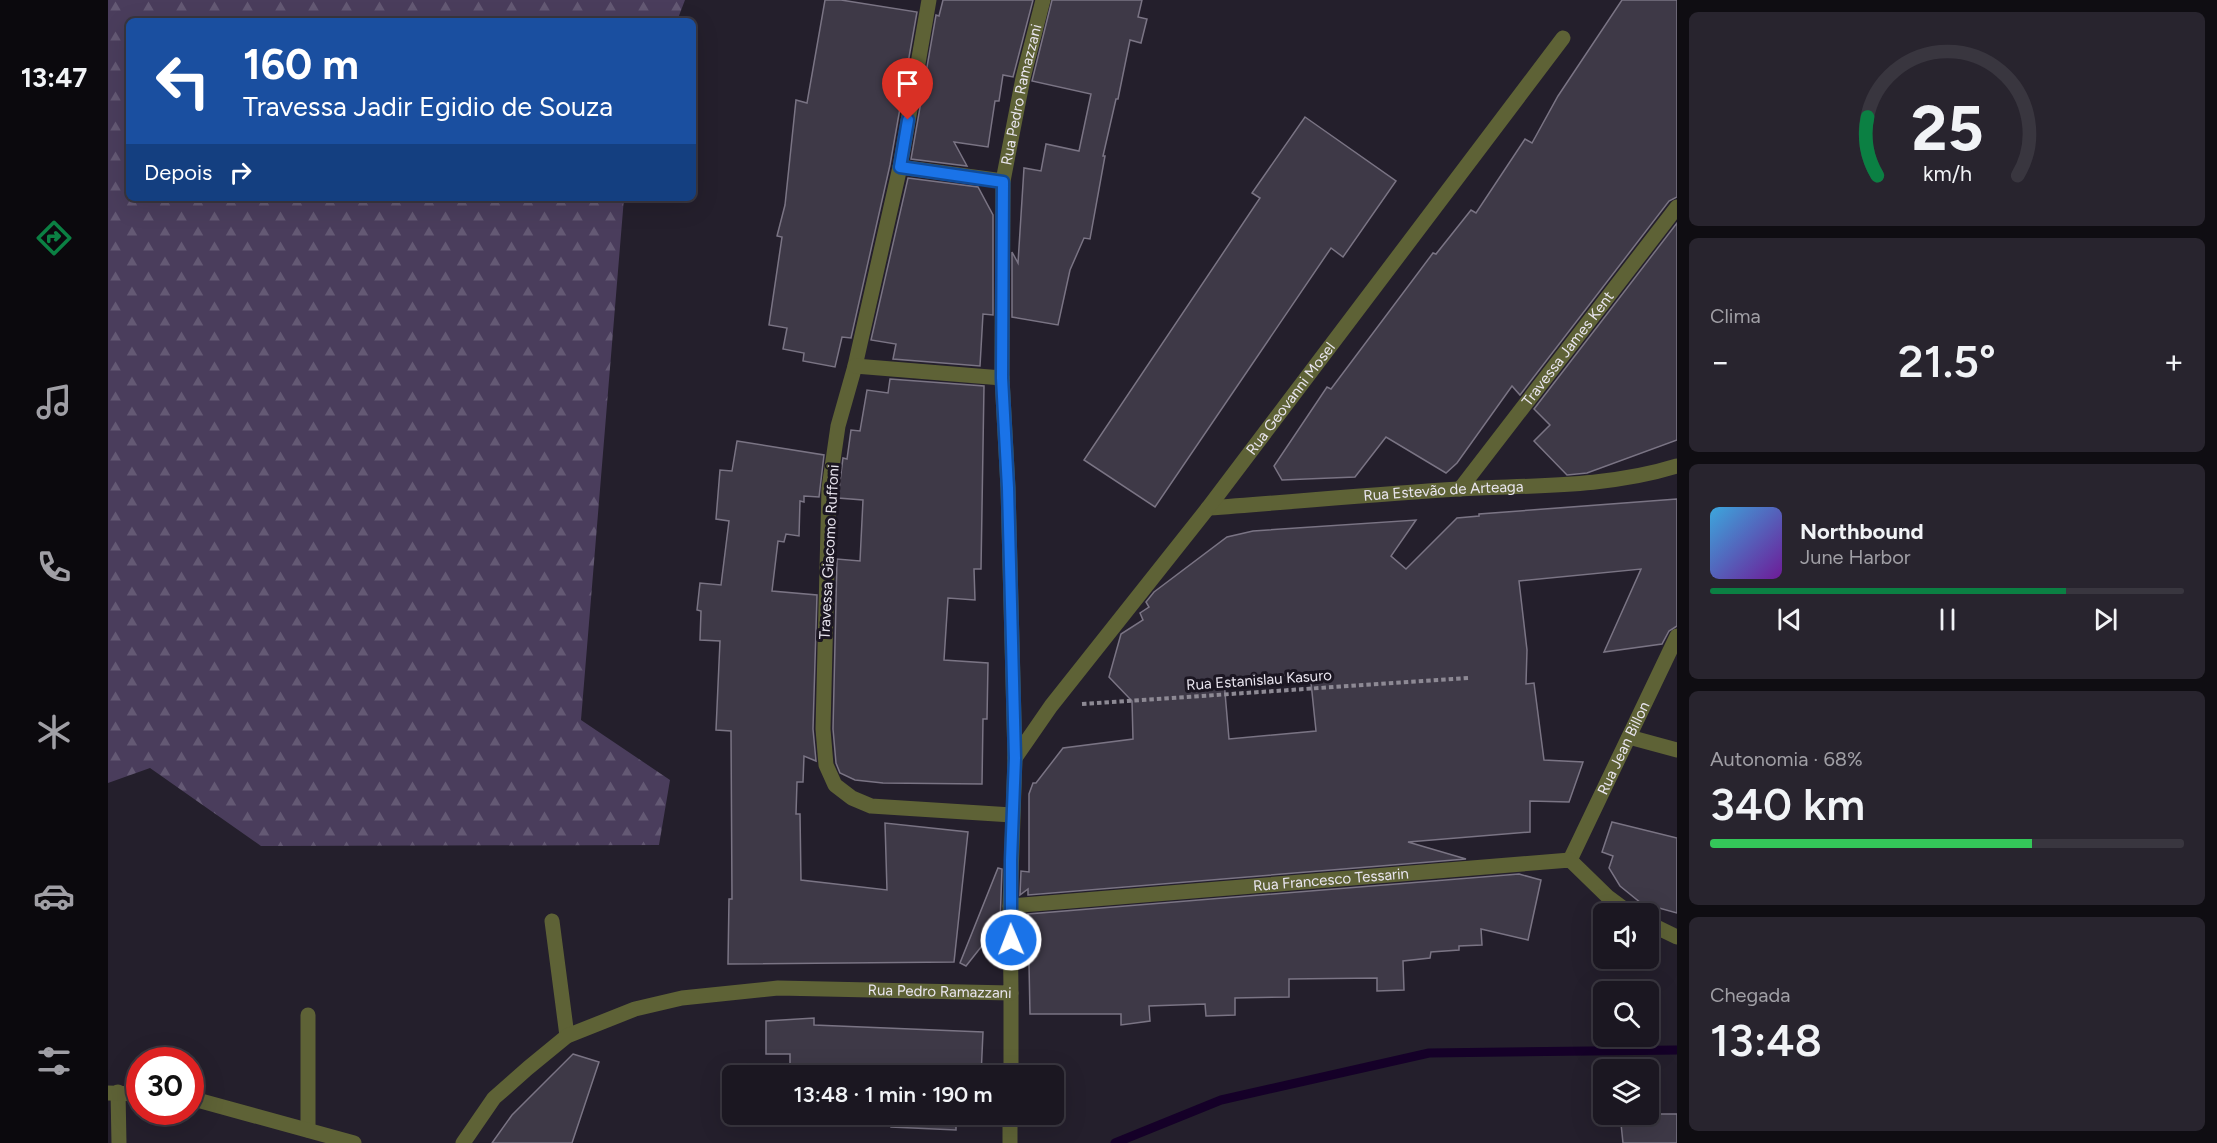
<!DOCTYPE html>
<html lang="pt">
<meta charset="utf-8">
<style>
body{margin:0;font-family:Figtree,sans-serif;background:#28242e;color:#f1f3f6;height:100vh;display:flex;flex-direction:column;font-size:22px;white-space:nowrap}
*{box-sizing:border-box;margin:0}
p{font-size:20px;color:#a09fa5}
.icon{flex:none;width:33px;height:33px;fill:none;stroke:currentColor;stroke-width:2;stroke-linecap:round;stroke-linejoin:round}
.map{position:relative;flex:1;overflow:hidden}
.panel{display:flex;flex-direction:column;gap:12px;padding:12px;background:#0f0d12;width:540px}
.panel>*{flex:none}
.guide{position:absolute;left:18px;top:18px;width:570px;height:183px;border-radius:9px;box-shadow:0 6px 24px #0002,0 0 0 2px #39363f;background:#1a4fa0;color:#fff;overflow:hidden}
.fabs{position:absolute;left:1485px;top:903px;display:grid;gap:12px}
.fabs a{display:grid;place-items:center;width:66px;height:66px;border-radius:9px;background:#1b1721;box-shadow:0 6px 24px #0002,0 0 0 2px #39363f;font-size:30px}
.speed{position:absolute;left:18px;top:1047px;display:flex;gap:12px;font-size:30px;font-weight:700;text-align:center}
.speed>*{display:grid;place-content:center;width:78px;height:78px;border-radius:50%;background:#1b1721;box-shadow:0 6px 24px #0002,0 0 0 2px #39363f;line-height:1}
.speed .limit{border:9px solid #d22;background:#fff;color:#111}
.pin{position:absolute;display:grid;place-items:center;width:51px;height:51px;color:#fff;margin:-62px -26px;border-radius:50% 50% 50% 0;rotate:-45deg;box-shadow:0 0 6px #0007}
.pin .icon{rotate:45deg}
.me{position:absolute;width:66px;margin:-33px;rotate:359deg;stroke-linejoin:round;filter:drop-shadow(0 0 4px #0008)}
.turn{display:flex;align-items:center;gap:21px;height:126px;padding:0 18px;font-size:27px}
.turn .icon{width:78px;height:78px;stroke-width:2.5}
.turn b{display:block;font-size:42px;line-height:51px}
.then{display:flex;align-items:center;height:57px;padding:0 18px;background:#0003;gap:12px;font-size:22px}
.big{font-size:45px;font-weight:600;line-height:1.1}
.panel .tile{flex:1;display:flex;flex-direction:column;justify-content:center;gap:9px;min-width:0;padding:0 21px;border-radius:9px;background:#28242e}
.panel .dial{align-items:center;gap:0}
.dial svg{height:156px;overflow:visible;fill:none;stroke:#39363f;stroke-width:7;stroke-linecap:round;text-anchor:middle}
.dial text{fill:#f1f3f6;stroke:none}
.song{display:flex;align-items:center;gap:18px}
.cover{width:72px;height:72px;border-radius:9px;background:linear-gradient(135deg,hsl(200 70% 55%),hsl(280 70% 35%))}
.played{height:6px;border-radius:3px;background:linear-gradient(90deg,#0b8043 75%,#39363f 75%)}
.keys{display:flex;justify-content:space-around;direction:ltr}
.heat{display:flex;justify-content:space-between;align-items:center;font-size:33px;direction:ltr}
.charge{height:9px;border-radius:4px;background:linear-gradient(90deg,#34c759 68%,#39363f 0)}
.trip{position:absolute;left:614px;top:1065px;width:342px;height:60px;border-radius:9px;background:#1b1721;box-shadow:0 6px 24px #0002,0 0 0 2px #39363f;font-weight:600;line-height:60px;text-align:center}
main{display:flex;flex:1;min-height:0}
.menu{display:flex;flex-direction:column;width:108px;justify-content:space-around;align-items:center;background:#0b090d;color:#a09fa5}
.menu .icon{width:42px;height:42px}
.menu .active{color:#0b8043}
.menu b{font-size:27px;color:#f1f3f6}
.map>svg:first-child{display:block}
.forest{fill:url(#forest-firs)}
.lines{fill:none;stroke-linecap:round;stroke-linejoin:round}
.stream{stroke:#150028;stroke-width:9}
.building{fill:#3e3947;stroke:#7a7484;stroke-width:1.5;fill-rule:evenodd}
.path{stroke:#8d8994;stroke-width:4;stroke-dasharray:4.5 3;stroke-linecap:butt}
.service{stroke:#5e6236;stroke-width:15}
.minor{stroke:#5e6236;stroke-width:15}
.route-casing{stroke:#114b97;stroke-width:15}
.route{stroke:#1a73e8;stroke-width:10}
.labels{text-anchor:middle;stroke-width:6;stroke-linejoin:round;paint-order:stroke}
.street-label{font-size:15px;fill:#e9e5ef;stroke:#1b1622}
</style>
<main>
<nav class="menu">
<b>13:47</b>
<svg class="icon active" aria-label="directions" viewBox="0 0 24 24"><path d="M12 3l9 9-9 9-9-9zM9 14v-3h6M13 9l2 2-2 2"/></svg>
<svg class="icon" aria-label="music" viewBox="0 0 24 24"><path d="M9 18V5l10-2v13"/><circle cx="6" cy="18" r="3"/><circle cx="16" cy="16" r="3"/></svg>
<svg class="icon" aria-label="phone" viewBox="0 0 24 24"><path d="M5 4h4l2 5-3 2q2 4 5 5l2-3 5 2v4C11 20 4 13 5 4z"/></svg>
<svg class="icon" aria-label="climate" viewBox="0 0 24 24"><path d="M12 3v18M4 7l16 10M4 17L20 7"/></svg>
<svg class="icon" aria-label="car" viewBox="0 0 24 24"><path d="M5 17H2v-5l4-1 3-4h7l3 4 3 1v5h-3M9 17h6M6 11h13"/><circle cx="7" cy="17" r="2"/><circle cx="17" cy="17" r="2"/></svg>
<svg class="icon" aria-label="filters" viewBox="0 0 24 24"><path d="M4 7h16M4 17h16"/><circle cx="9" cy="7" r="2"/><circle cx="15" cy="17" r="2"/></svg>
</nav>
<div class="map">
<svg width="1569" height="1143" viewBox="0 0 1569 1143">
<defs>
<pattern id="forest-firs" width="22" height="20" patternUnits="userSpaceOnUse" patternTransform="scale(1.5)"><rect width="22" height="20" fill="#4a3d5c"/><path d="M5 1l3.5 6h-7zM16 11l3.5 6h-7z" fill="#645974"/></pattern>
</defs>
<rect width="100%" height="100%" fill="#241f2c"/>
<!-- forest -->
<path class="forest" d="M 0,0 L 577,0 L 569,21 L 21,21 L 21,198 L 516,198 L 473,720 L 562,780 L 551,845 L 153,846 L 42,768 L 0,783 Z"/>
<g class="lines">
<!-- stream -->
<path class="stream" d="M 1007,1143 L 1113,1100 L 1321,1053 L 1569,1050"/>
</g>
<!-- building -->
<g class="building">
<path d="M 717,0 L 733,0 L 809,12 L 782,165 L 743,338 L 734,337 L 727,367 L 695,361 L 696,353 L 675,349 L 679,328 L 661,325 L 674,237 L 669,236 L 677,205 L 688,100 L 699,103 Z"/>
<path d="M 835,0 L 925,0 L 905,77 L 895,75 L 891,101 L 887,101 L 880,147 L 846,142 L 859,166 L 803,159 L 828,15 L 831,16 Z"/>
<path d="M 944,0 L 1034,0 L 1030,17 L 1039,19 L 1033,43 L 1022,40 L 1010,99 L 1008,99 L 995,156 L 997,156 L 982,239 L 976,238 L 962,270 L 950,325 L 904,317 L 904,252 L 910,263 L 916,168 L 933,171 L 938,144 L 971,151 L 983,94 L 924,81 Z"/>
<path d="M 1514,0 L 1569,0 L 1569,197 L 1561,201 L 1412,395 L 1404,386 L 1349,463 L 1338,473 L 1278,437 L 1247,477 L 1174,480 L 1166,466 L 1219,387 L 1223,389 L 1325,253 L 1328,254 L 1363,210 L 1368,213 L 1417,139 L 1424,143 L 1450,96 Z"/>
<path d="M 1197,117 L 1288,181 L 1235,257 L 1223,248 L 1047,507 L 976,460 L 1152,198 L 1144,193 Z"/>
<path d="M 800,178 L 870,187 L 885,215 L 885,315 L 875,314 L 872,366 L 785,359 L 788,344 L 763,340 Z"/>
<path d="M 1569,223 L 1569,440 L 1479,473 L 1459,475 L 1426,441 L 1442,425 L 1426,409 Z"/>
<path d="M 782,379 L 876,386 L 873,569 L 866,569 L 867,600 L 840,598 L 836,660 L 880,663 L 879,719 L 875,719 L 874,784 L 775,783 L 747,780 L 732,773 L 728,763 L 725,729 L 729,559 L 752,561 L 755,500 L 730,498 L 731,489 L 735,458 L 739,459 L 743,430 L 752,431 L 759,390 L 780,393 Z"/>
<path d="M 629,441 L 716,455 L 711,497 L 696,496 L 696,502 L 692,501 L 691,536 L 678,534 L 676,542 L 670,541 L 664,591 L 709,595 L 705,729 L 708,761 L 696,756 L 695,782 L 689,782 L 688,814 L 692,814 L 693,880 L 779,890 L 777,823 L 860,832 L 846,962 L 620,964 L 621,899 L 624,899 L 623,731 L 608,730 L 612,641 L 592,640 L 593,611 L 589,610 L 592,583 L 613,585 L 621,521 L 608,519 L 612,470 L 624,471 Z"/>
<path d="M 1569,499 L 1569,626 L 1561,631 L 1554,644 L 1496,652 L 1533,569 L 1411,581 L 1419,650 L 1418,684 L 1426,683 L 1436,760 L 1475,762 L 1461,802 L 1422,801 L 1422,832 L 1300,842 L 1358,859 L 920,895 L 920,889 L 912,895 L 913,871 L 921,872 L 921,794 L 925,783 L 928,783 L 955,748 L 1025,739 L 1024,701 L 1001,677 L 1013,634 L 1035,620 L 1032,613 L 1041,607 L 1038,602 L 1046,592 L 1119,537 L 1145,531 L 1308,520 L 1283,556 L 1298,569 L 1349,518 L 1371,516 L 1371,514 ZM 1202,673 L 1208,731 L 1121,739 L 1116,681 Z"/>
<path d="M 1504,822 L 1569,838 L 1569,913 L 1533,903 L 1512,886 L 1501,868 L 1505,856 L 1494,852 Z"/>
<path d="M 890,868 L 894,869 L 892,923 L 858,966 L 852,963 Z"/>
<path d="M 1411,874 L 1433,880 L 1420,940 L 1373,929 L 1374,945 L 1351,946 L 1351,950 L 1323,952 L 1322,958 L 1295,961 L 1296,990 L 1269,991 L 1269,978 L 1181,979 L 1181,997 L 1127,998 L 1127,1015 L 1098,1016 L 1097,1004 L 1041,1006 L 1042,1021 L 1013,1025 L 1013,1014 L 922,1014 L 920,914 Z"/>
<path d="M 706,1018 L 706,1025 L 875,1032 L 873,1076 L 682,1076 L 682,1054 L 658,1054 L 658,1021 Z"/>
<path d="M 465,1054 L 491,1062 L 464,1143 L 384,1143 L 404,1115 Z"/>
<path d="M 783,1114 L 848,1114 L 848,1130 L 783,1127 Z"/>
<path d="M 1512,1114 L 1569,1114 L 1569,1143 L 1515,1143 Z"/>
</g>
<g class="lines">
<!-- path -->
<path class="path" d="M 974,704 L 1360,678"/>
<!-- service -->
<g class="service">
<path d="M 821,0 L 792,167 L 747,366 L 730,426 L 721,488 L 715,729 L 718,765 L 727,785 L 744,798 L 763,806 L 904,815"/>
<path d="M 792,167 L 895,181"/>
<path d="M 747,366 L 894,378"/>
<path d="M 1521,737 L 1569,750"/>
<path d="M 444,921 L 459,1036"/>
<path d="M 200,1130 L 200,1015"/>
</g>
<!-- minor -->
<g class="minor">
<path id="s1" d="M 1352,489 L 1569,207"/>
<path id="s2" d="M 1100,508 C 1184,502 1268,494 1351,489 C 1424,485 1499,488 1569,466"/>
<path id="s3" d="M 907,758 L 943,706 L 1100,508 L 1455,38"/>
<path id="s4" d="M 1462,860 L 1569,636"/>
<path id="s5" d="M 902,906 L 1462,860 L 1500,897 L 1523,914"/>
<path d="M 1540,923 L 1569,937"/>
<path d="M 903,1076 L 903,993"/>
<path d="M 10,1092 L 11,1143"/>
<path d="M 0,1093 L 32,1094"/>
<path d="M 82,1098 L 246,1143"/>
<path id="s6" d="M 355,1143 L 386,1098 L 420,1068 L 459,1036 L 527,1009 L 574,998 L 670,988 L 903,993 L 902,906 L 907,758 L 900,488 L 894,378 L 895,181 L 915,78 L 935,0"/>
<path d="M 902,1143 L 902,1114"/>
</g>
</g>
<g class="lines">
<defs>
<path id="route" d="M 800,120 L 792,167 L 895,182 L 894,378 L 900,488 L 907,758 L 903,860 L 903,940"/>
</defs>
<!-- route casing -->
<use href="#route" class="route-casing"/>
<!-- route -->
<use href="#route" class="route"/>
</g>
<g class="labels">
<!-- street labels -->
<g class="street-label">
<text dy="5" stroke="none"><textPath href="#s6" startOffset="1502">Rua Pedro Ramazzani</textPath></text>
<text dy="5" stroke="none"><textPath href="#s1" startOffset="177">Travessa James Kent</textPath></text>
<text dy="5" stroke="none"><textPath href="#s3" startOffset="453">Rua Geovanni Mosel</textPath></text>
<text dy="5" stroke="none"><textPath href="#s2" startOffset="236">Rua Estevão de Arteaga</textPath></text>
<text transform="translate(721 552) rotate(-87)" y="5">Travessa Giacomo Ruffoni</text>
<text transform="translate(1151 680) rotate(-4)" y="5">Rua Estanislau Kasuro</text>
<text dy="5" stroke="none"><textPath href="#s4" startOffset="124">Rua Jean Billon</textPath></text>
<text dy="5" stroke="none"><textPath href="#s5" startOffset="322">Rua Francesco Tessarin</textPath></text>
<text dy="5" stroke="none"><textPath href="#s6" startOffset="530">Rua Pedro Ramazzani</textPath></text>
</g>
</g>
</svg>
<div class="fabs">
<a><svg class="icon" aria-label="sound" viewBox="0 0 24 24"><path d="M4 9h4l5-4v14l-5-4H4zM17 9q2 3 0 6"/></svg></a>
<a><svg class="icon" aria-label="search" viewBox="0 0 24 24"><circle cx="10" cy="10" r="6"/><path d="M15 15l6 6"/></svg></a>
<a><svg class="icon" aria-label="layers" viewBox="0 0 24 24"><path d="M12 4l9 5-9 5-9-5zM3 14l9 5 9-5"/></svg></a>
</div>
<div class="speed"><div class="limit">30</div></div>
<div class="pin" style="left:800px;top:120px;background:#d93025"><svg class="icon" aria-label="arrive" viewBox="0 0 24 24"><path d="M6 21V4h12l-3 4 3 4H6"/></svg></div>
<svg class="me" style="left:903px;top:940px" viewBox="-20 -20 40 40"><circle r="17" fill="#1a73e8" stroke="#fff" stroke-width="3"/><path d="M0-11L8 9 0 5-8 9z" fill="#fff"/></svg>
<div class="trip">13:48 · 1 min · 190 m</div>
<div class="guide">
<div class="turn"><svg class="icon" aria-label="left" viewBox="0 0 24 24"><path d="M17 20v-9H6M10 6l-5 5 5 5"/></svg><div><b>160 m</b>Travessa Jadir Egidio de Souza</div></div>
<div class="then">Depois<svg class="icon" aria-label="right" viewBox="0 0 24 24"><path d="M7 20v-9h11M14 6l5 5-5 5"/></svg></div>
</div>
</div>
<section class="panel">
<div class="tile dial"><svg viewBox="0 0 100 80">
<path d="M14 69A42 42 0 1 1 86 69"/>
<path d="M14 69A42 42 0 0 1 9 39" stroke="#0b8043"/>
<text x="50" y="56" font-size="32" font-weight="700">25</text>
<text x="50" y="72" font-size="11">km/h</text>
</svg></div>
<div class="tile"><p>Clima</p>
<div class="heat"><a>−</a><b class="big">21.5°</b><a>+</a></div>
</div>
<div class="tile">
<div class="song"><i class="cover"></i><div><b>Northbound</b><p>June Harbor</p></div></div>
<div class="played"></div>
<div class="keys"><svg class="icon" aria-label="previous" viewBox="0 0 24 24"><path d="M18 5L8 12l10 7zM5 5v14"/></svg><svg class="icon" aria-label="pause" viewBox="0 0 24 24"><path d="M8 5v14M16 5v14"/></svg><svg class="icon" aria-label="next" viewBox="0 0 24 24"><path d="M6 5l10 7-10 7zM19 5v14"/></svg></div>
</div>
<div class="tile"><p>Autonomia · 68%</p><b class="big">340 km</b><div class="charge"></div></div>
<div class="tile"><p>Chegada</p><b class="big">13:48</b></div>
</section>
</main>
